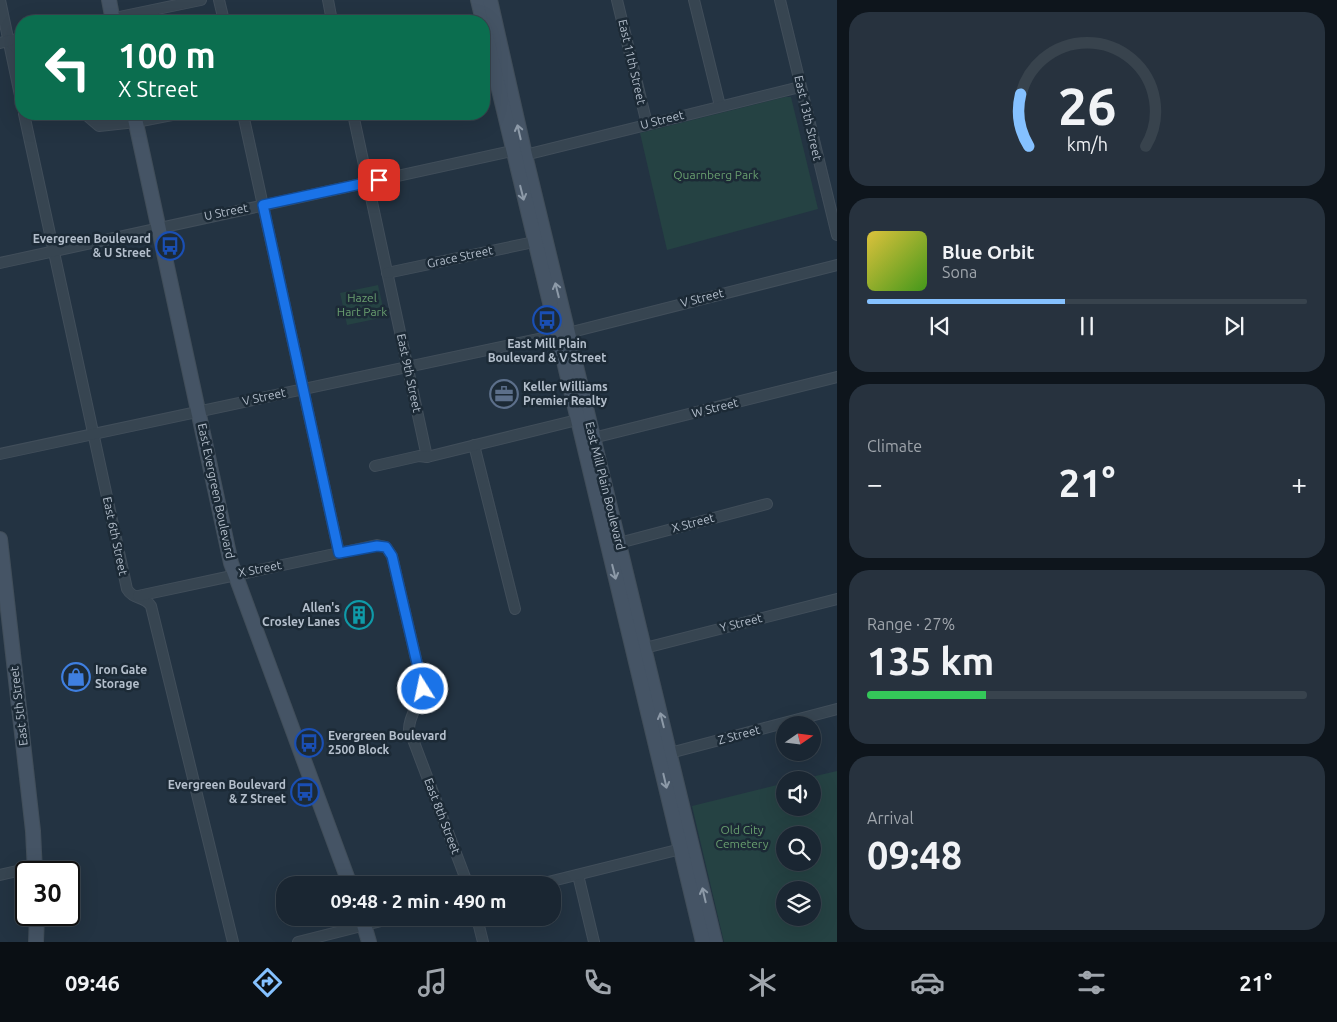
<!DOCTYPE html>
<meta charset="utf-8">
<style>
body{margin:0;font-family:Ubuntu,sans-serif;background:#27323e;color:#f1f3f6;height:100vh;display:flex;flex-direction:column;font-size:19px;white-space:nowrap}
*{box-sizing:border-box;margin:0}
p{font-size:16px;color:#9fa5ac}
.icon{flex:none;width:28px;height:28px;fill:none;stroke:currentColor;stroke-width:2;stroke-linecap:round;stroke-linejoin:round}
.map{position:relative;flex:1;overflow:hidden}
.sheet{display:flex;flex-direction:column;gap:12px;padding:12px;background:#0e151c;width:500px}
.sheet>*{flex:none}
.top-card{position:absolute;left:15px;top:15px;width:475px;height:105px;border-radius:20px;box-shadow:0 5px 20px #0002,0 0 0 1px #38434d;background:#0b6e4f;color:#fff;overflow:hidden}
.needle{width:32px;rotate:76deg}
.controls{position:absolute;left:776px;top:716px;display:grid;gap:10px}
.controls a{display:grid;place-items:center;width:45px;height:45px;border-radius:50%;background:#1a2632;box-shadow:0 5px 20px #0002,0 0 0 1px #38434d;font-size:25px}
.speed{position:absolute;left:15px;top:861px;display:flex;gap:10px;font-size:25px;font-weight:700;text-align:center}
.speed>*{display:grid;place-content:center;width:65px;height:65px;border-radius:50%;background:#1a2632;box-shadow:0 5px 20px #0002,0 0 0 1px #38434d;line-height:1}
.speed .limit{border:2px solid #111;border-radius:8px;background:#fff;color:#111}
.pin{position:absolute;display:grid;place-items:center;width:42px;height:42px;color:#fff;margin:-21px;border-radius:10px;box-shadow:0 2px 8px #0006}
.me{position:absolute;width:55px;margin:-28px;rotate:350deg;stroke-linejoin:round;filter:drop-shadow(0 0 4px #0008)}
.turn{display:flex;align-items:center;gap:18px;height:105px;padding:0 20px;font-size:22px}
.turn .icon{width:65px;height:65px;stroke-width:2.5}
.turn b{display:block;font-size:35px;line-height:42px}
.big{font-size:38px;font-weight:700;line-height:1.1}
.sheet .card{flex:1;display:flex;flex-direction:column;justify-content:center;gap:8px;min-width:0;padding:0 18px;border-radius:20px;background:#27323e}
.sheet .dial{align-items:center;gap:0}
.dial svg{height:130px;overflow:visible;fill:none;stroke:#38434d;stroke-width:7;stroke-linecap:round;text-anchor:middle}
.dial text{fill:#f1f3f6;stroke:none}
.song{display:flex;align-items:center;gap:15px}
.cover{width:60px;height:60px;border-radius:8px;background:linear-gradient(135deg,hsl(50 70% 55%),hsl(100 70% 35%))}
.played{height:5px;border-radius:2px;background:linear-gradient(90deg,#85c1ff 45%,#38434d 45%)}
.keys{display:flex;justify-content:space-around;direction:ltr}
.heat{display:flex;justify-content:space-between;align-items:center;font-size:28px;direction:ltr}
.charge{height:8px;border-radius:4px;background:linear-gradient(90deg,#34c759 27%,#38434d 0)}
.trip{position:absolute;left:276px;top:876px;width:285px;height:50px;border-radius:20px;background:#1a2632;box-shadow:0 5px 20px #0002,0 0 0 1px #38434d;font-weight:700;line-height:50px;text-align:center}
.tab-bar{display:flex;height:80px;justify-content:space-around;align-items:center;background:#0a0f14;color:#9fa5ac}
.tab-bar .icon{width:35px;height:35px}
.tab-bar .current{color:#85c1ff}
.tab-bar b{font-size:22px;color:#f1f3f6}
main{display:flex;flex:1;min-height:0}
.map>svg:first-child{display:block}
.green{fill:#254243;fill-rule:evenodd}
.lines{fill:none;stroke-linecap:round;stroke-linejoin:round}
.street-casing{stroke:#414e5a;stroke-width:12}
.secondary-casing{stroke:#414e5a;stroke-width:16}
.street{stroke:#374551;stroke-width:10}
.secondary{stroke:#455465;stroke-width:14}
.oneway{stroke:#8d9aa8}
.route-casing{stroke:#114b97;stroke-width:12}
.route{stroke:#1a73e8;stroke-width:9}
.labels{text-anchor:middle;stroke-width:5;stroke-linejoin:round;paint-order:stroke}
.street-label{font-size:12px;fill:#b4bfcc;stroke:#1c2a36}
.park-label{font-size:12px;fill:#699f6f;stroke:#1c2a36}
.poi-label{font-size:12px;font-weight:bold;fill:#b4bfcc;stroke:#1c2a36;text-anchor:end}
</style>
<main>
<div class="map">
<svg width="837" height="942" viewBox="0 0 837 942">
<rect width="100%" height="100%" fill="#233342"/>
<!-- green -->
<g class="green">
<path d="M 785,97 L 791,97 L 818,209 L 667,250 L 640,133 Z"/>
<path d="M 378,285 L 385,317 L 347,325 L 340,293 Z"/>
<path d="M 837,771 L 837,942 L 724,942 L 692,806 L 785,783 L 785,808 L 812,808 L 812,780 L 798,780 ZM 785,835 L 812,835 L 812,862 L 785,862 ZM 785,890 L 812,890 L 812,918 L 785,918 Z"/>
</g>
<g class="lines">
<defs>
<g id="street">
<path d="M 0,0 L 21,100"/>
<path d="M 219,0 L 224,21"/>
<path d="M 328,0 L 332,21"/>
<path d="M 617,0 L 647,124"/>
<path d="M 694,0 L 720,106"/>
<path d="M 780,0 L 837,235"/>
<path d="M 100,21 L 201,0"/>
<path d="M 8,40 L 21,53"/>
<path d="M 0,43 L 21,38"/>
<path d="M 24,114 L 127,589 C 133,600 145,596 151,606 L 233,942"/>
<path d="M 85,114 L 99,126 L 136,122 L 177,114"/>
<path d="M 243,114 L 339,553"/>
<path d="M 353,114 L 427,457"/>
<path d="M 525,155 L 800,87"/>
<path d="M 0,263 L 512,151"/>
<path d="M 387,273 L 534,242"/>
<path d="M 568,333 L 837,265"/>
<path d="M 593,438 L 837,377"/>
<path d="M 474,445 L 515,609"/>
<path d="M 0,454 L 557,335"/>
<path d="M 375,466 L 419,456 L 427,457 L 577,420"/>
<path d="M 619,543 L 767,504"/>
<path d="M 138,596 L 339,553 L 377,545 L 386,547 L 392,556 L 423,689 C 420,703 409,715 409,729 L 468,885"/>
<path d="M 645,648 L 837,599"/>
<path d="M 670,753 L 837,709"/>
<path d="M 0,875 L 35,867"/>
<path d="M 578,875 L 594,942"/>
<path d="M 536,885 L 681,849"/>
<path d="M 477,918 L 483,942"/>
<path d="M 298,942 L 393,918"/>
</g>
<g id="secondary">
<path d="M 109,0 L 113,21"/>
<path d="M 478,0 L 483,21"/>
<path d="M 490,0 L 525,155 L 715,942"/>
<path d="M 484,27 L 703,942"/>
<path d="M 134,114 L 231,563 L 350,885"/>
<path d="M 0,539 L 33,831 L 35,872"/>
<path d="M 362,918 L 369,942"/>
<path d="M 36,942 L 37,915"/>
</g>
</defs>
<!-- street casing -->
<use href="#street" class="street-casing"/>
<!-- secondary casing -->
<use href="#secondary" class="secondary-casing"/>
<!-- street -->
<use href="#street" class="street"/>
<!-- secondary -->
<use href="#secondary" class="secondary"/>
</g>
<!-- one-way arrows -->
<defs><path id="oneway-shaft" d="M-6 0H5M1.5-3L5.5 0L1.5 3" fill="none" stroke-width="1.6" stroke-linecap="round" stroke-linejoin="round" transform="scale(1.25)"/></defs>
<g class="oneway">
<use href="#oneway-shaft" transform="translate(519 132) rotate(-103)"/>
<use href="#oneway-shaft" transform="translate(522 193) rotate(76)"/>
<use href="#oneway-shaft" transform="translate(557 290) rotate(-104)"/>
<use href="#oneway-shaft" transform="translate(614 572) rotate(76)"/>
<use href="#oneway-shaft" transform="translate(662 720) rotate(-104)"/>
<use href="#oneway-shaft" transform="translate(665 781) rotate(77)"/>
<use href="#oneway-shaft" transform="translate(704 895) rotate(-103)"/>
</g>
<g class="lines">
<defs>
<path id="route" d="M 379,180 L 263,205 L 339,553 L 377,546 L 386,547 L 392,556 L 423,689"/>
</defs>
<!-- route casing -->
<use href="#route" class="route-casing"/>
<!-- route -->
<use href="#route" class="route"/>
</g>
<!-- icons -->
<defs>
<symbol id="bus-ring" viewBox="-11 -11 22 22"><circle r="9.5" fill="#1c2a36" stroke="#1a4fb4" stroke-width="1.5"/><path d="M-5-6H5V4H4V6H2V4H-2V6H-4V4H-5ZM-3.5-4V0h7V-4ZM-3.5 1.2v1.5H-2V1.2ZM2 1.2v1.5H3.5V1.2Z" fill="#1a4fb4"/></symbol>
<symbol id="office-ring" viewBox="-11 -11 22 22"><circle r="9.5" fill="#1c2a36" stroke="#5c6f8a" stroke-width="1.5"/><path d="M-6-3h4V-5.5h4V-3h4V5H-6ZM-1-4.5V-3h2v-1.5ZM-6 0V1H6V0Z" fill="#5c6f8a"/></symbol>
<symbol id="building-ring" viewBox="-11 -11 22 22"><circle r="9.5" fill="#1c2a36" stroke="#0f9aa8" stroke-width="1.5"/><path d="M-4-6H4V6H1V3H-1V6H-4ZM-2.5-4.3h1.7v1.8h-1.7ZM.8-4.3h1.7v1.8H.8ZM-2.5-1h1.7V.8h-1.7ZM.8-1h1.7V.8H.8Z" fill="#0f9aa8"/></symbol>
<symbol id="shop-ring" viewBox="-11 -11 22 22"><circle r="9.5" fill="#1c2a36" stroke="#3f7fe0" stroke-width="1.5"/><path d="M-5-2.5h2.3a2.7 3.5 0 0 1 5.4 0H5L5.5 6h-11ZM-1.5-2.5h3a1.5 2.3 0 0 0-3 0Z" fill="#3f7fe0"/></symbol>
</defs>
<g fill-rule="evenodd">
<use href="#bus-ring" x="154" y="230" width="32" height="32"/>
<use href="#bus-ring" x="531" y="304" width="32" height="32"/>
<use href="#office-ring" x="488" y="378" width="32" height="32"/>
<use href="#building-ring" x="343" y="599" width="32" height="32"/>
<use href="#shop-ring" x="60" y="661" width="32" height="32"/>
<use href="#bus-ring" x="293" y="727" width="32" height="32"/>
<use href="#bus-ring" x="289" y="776" width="32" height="32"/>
</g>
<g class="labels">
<!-- street labels -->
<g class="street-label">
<text transform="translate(632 62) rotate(77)" y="4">East 11th Street</text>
<text transform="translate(808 118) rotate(77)" y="4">East 13th Street</text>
<text transform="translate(662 120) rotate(-14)" y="4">U Street</text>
<text transform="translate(226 212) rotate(-11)" y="4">U Street</text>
<text transform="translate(460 257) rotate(-12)" y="4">Grace Street</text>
<text transform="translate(702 298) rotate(-14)" y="4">V Street</text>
<text transform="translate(409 373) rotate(78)" y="4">East 9th Street</text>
<text transform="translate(264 397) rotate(-12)" y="4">V Street</text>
<text transform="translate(715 408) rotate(-14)" y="4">W Street</text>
<text transform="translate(605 486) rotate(76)" y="4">East Mill Plain Boulevard</text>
<text transform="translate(216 491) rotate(78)" y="4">East Evergreen Boulevard</text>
<text transform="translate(693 523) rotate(-15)" y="4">X Street</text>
<text transform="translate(115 536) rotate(78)" y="4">East 6th Street</text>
<text transform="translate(260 569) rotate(-11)" y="4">X Street</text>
<text transform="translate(741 623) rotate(-14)" y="4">Y Street</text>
<text transform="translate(19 706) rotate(-97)" y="4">East 5th Street</text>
<text transform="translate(739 735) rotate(-15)" y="4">Z Street</text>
<text transform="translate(442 816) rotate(69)" y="4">East 8th Street</text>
</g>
<!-- park labels -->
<g class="park-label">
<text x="716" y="179">Quarnberg Park</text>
<text x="362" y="302">Hazel<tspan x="362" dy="14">Hart Park</tspan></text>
<text x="742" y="834">Old City<tspan x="742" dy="14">Cemetery</tspan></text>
</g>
<!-- poi labels -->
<g class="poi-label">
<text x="151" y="243">Evergreen Boulevard<tspan x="151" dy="14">&amp; U Street</tspan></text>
<text x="547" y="348" text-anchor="middle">East Mill Plain<tspan x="547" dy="14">Boulevard &amp; V Street</tspan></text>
<text x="523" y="391" text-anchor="start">Keller Williams<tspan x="523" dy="14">Premier Realty</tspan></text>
<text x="340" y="612">Allen's<tspan x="340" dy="14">Crosley Lanes</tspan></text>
<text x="95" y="674" text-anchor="start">Iron Gate<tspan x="95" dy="14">Storage</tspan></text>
<text x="328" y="740" text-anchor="start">Evergreen Boulevard<tspan x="328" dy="14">2500 Block</tspan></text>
<text x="286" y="789">Evergreen Boulevard<tspan x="286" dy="14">&amp; Z Street</tspan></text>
</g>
</g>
</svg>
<div class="controls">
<a><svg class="needle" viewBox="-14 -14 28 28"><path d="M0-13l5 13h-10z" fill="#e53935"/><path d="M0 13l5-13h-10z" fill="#9fa5ac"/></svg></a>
<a><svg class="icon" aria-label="sound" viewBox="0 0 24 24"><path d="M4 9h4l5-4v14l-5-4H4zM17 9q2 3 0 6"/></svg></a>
<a><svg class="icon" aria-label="search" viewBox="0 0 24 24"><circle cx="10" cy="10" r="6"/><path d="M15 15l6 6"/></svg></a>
<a><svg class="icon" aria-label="layers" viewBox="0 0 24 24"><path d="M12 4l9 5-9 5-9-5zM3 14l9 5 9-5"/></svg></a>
</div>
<div class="speed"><div class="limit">30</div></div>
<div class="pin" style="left:379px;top:180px;background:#d93025"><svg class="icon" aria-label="arrive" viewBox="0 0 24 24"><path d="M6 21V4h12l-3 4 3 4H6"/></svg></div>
<svg class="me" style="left:423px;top:689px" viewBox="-20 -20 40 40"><circle r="17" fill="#1a73e8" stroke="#fff" stroke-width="3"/><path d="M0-11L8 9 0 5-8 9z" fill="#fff"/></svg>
<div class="trip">09:48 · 2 min · 490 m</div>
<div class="top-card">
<div class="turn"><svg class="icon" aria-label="left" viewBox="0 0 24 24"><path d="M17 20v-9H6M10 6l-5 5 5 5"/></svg><div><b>100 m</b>X Street</div></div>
</div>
</div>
<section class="sheet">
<div class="card dial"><svg viewBox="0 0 100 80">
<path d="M14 69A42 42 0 1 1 86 69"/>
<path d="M14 69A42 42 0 0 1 9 37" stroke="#85c1ff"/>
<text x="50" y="56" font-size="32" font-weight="700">26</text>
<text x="50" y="72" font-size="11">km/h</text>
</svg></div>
<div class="card">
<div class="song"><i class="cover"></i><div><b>Blue Orbit</b><p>Sona</p></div></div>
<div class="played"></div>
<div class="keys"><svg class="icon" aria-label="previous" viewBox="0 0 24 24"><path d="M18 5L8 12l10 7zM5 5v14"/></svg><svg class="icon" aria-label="pause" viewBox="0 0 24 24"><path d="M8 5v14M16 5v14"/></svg><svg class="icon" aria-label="next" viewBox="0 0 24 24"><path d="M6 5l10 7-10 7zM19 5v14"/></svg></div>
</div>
<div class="card"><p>Climate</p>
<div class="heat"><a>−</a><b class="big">21°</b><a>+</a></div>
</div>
<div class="card"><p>Range · 27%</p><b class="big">135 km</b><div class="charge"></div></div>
<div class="card"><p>Arrival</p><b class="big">09:48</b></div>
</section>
</main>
<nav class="tab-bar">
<b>09:46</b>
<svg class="icon current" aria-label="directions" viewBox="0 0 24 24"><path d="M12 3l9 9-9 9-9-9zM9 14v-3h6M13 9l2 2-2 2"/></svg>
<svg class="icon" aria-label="music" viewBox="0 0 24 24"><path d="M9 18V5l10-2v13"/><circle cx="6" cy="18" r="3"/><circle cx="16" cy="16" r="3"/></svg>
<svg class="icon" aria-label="phone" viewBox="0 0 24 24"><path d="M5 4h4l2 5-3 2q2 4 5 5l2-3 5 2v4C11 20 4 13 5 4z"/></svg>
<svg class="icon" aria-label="climate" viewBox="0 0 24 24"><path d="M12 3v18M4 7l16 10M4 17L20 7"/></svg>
<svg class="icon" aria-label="car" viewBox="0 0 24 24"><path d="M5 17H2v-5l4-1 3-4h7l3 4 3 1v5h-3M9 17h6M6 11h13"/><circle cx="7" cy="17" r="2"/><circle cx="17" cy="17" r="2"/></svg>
<svg class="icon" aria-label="filters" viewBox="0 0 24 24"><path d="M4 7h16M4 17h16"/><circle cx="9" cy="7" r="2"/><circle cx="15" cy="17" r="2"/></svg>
<b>21°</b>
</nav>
